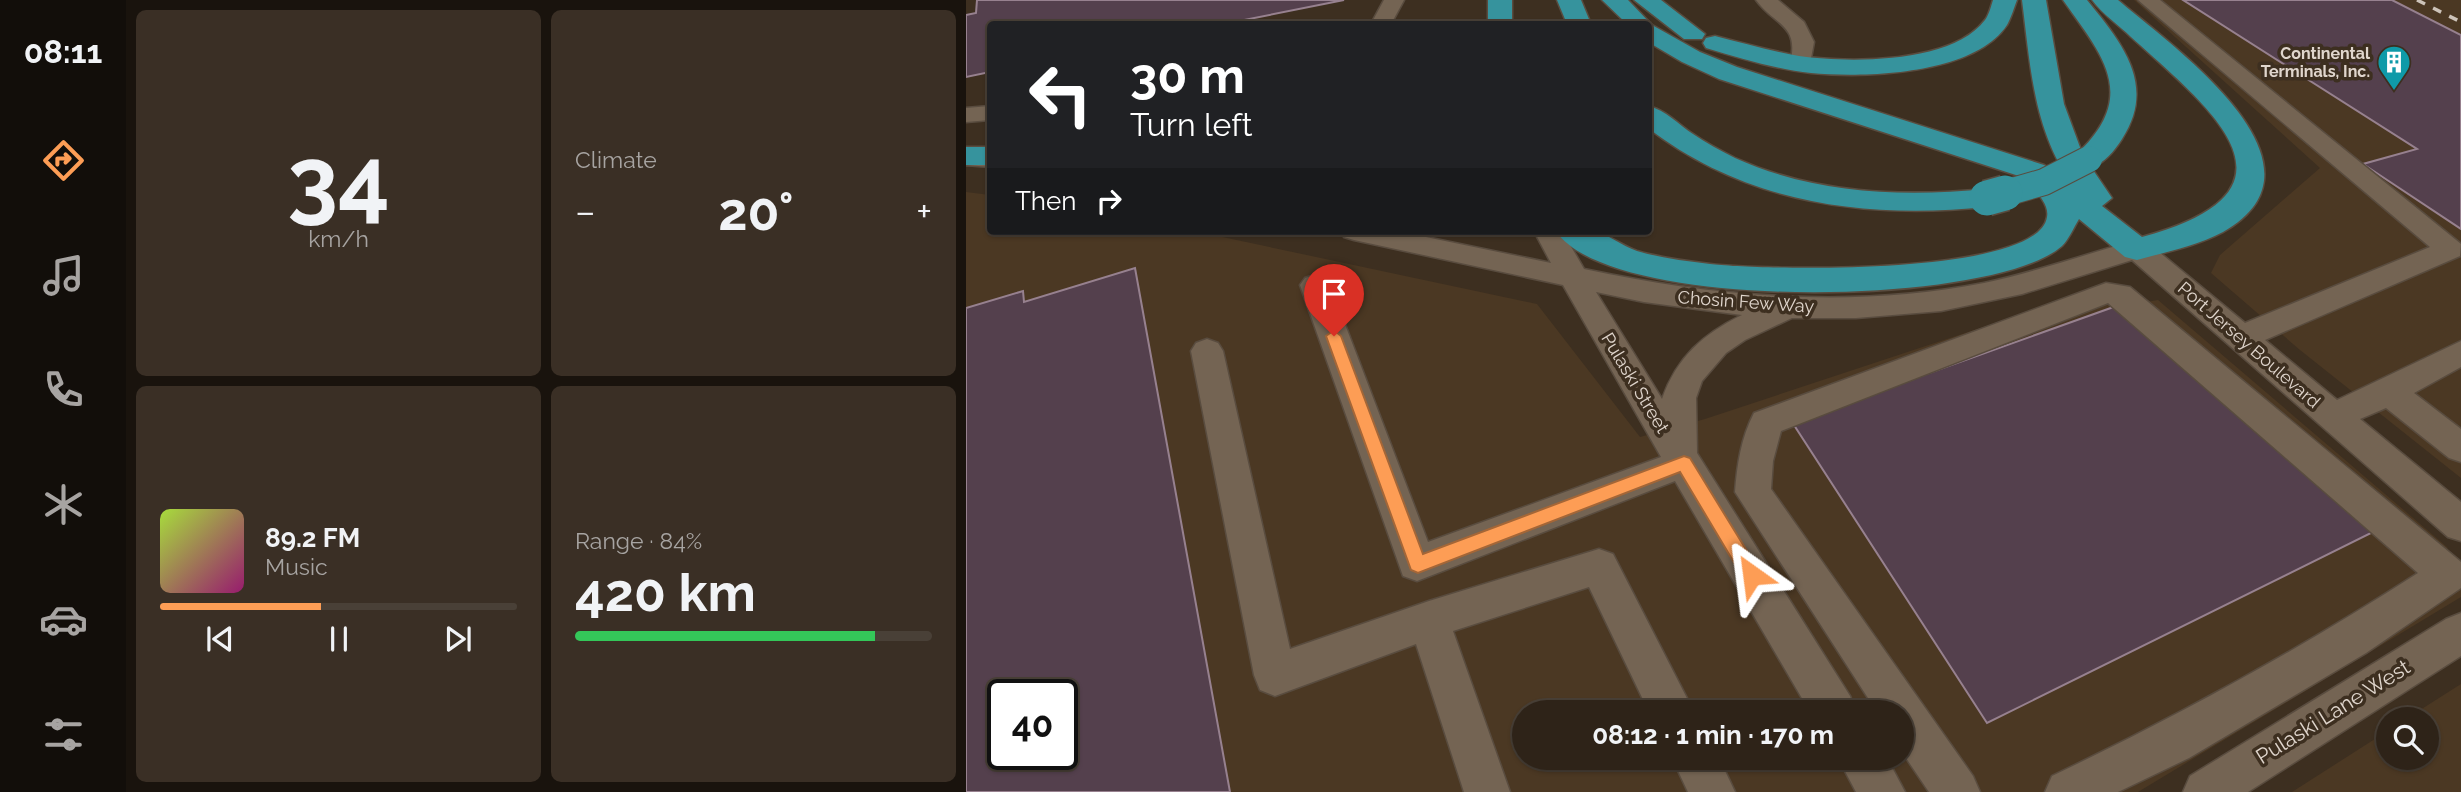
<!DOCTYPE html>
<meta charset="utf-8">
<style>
body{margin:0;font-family:Raleway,sans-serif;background:#3a2f25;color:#f1f3f6;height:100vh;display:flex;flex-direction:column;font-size:26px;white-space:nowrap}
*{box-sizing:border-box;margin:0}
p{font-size:23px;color:#a7a4a2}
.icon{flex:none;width:38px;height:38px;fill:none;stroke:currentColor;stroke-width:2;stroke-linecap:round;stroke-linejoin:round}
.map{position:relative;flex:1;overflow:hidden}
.side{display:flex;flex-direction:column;gap:10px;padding:10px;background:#19130d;width:840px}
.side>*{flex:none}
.banner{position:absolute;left:21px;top:21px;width:665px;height:214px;border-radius:7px;box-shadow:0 2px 5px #0004,0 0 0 2px #494037;background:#202124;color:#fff;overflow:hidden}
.fabs{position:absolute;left:1410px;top:707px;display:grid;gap:14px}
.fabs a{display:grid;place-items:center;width:63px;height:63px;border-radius:50%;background:#2e2318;box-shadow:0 2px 5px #0004,0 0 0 2px #494037;font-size:35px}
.speed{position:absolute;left:21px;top:679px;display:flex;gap:14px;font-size:35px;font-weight:700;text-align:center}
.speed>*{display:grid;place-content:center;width:91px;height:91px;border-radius:50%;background:#2e2318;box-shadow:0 2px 5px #0004,0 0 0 2px #494037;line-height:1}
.speed .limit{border:4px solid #111;border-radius:10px;background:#fff;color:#111}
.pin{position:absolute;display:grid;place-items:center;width:60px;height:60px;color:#fff;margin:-72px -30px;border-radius:50% 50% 50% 0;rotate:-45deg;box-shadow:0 0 7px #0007}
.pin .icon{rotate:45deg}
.me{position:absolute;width:77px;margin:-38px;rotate:329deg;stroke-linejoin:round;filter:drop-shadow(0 0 5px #0008)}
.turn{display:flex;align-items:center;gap:24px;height:147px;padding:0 28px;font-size:32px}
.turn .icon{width:91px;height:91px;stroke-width:2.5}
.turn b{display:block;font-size:49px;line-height:60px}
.then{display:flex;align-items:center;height:66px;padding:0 28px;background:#0003;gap:14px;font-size:26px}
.big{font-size:52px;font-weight:700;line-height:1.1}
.side .card{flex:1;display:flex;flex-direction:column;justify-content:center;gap:10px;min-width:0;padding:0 24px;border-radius:10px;background:#3a2f25}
.side .dial{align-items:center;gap:0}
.dial b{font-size:91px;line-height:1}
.song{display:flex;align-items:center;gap:21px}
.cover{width:84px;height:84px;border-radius:10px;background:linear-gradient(135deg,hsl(80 70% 55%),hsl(320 70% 35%))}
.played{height:7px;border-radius:4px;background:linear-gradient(90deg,#fd9d55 45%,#494037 45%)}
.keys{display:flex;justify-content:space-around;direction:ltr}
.heat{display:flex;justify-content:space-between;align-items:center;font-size:38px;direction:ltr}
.charge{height:10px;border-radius:5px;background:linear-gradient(90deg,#34c759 84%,#494037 0)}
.side .tiles{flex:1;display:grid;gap:10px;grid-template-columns:repeat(2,1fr)}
.trip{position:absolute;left:546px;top:700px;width:402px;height:70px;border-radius:35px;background:#2e2318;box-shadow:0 2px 5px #0004,0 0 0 2px #494037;font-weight:700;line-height:70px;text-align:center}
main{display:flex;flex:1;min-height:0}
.tabs{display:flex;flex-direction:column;width:126px;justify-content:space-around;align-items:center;background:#120e0a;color:#a7a4a2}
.tabs .icon{width:49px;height:49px}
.tabs .current{color:#fd9d55}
.tabs b{font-size:32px;color:#f1f3f6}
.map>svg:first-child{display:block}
.built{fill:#4b3823;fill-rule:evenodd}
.building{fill:#54404d;stroke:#97818f;stroke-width:2;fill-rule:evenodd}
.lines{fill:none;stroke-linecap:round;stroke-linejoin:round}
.minor-casing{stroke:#594c3f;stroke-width:3}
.highway-casing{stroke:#594c3f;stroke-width:3}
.minor{fill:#746453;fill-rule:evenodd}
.highway{fill:#36939d;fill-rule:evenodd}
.rail{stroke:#cdc3b9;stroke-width:3.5;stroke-dasharray:9 9;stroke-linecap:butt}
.highway-bridge-far1-casing{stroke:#594c3f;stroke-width:28;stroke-linecap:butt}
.highway-bridge-casing{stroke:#594c3f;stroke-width:38;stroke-linecap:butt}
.highway-bridge-far1{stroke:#36939d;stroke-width:26}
.highway-bridge{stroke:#36939d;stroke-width:35}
.route{fill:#fd9d55;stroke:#a46637;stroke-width:2}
.labels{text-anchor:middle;stroke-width:7;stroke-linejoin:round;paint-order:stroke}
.far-poi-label{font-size:16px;font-weight:bold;fill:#e0d6cd;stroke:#3d2f20;text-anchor:end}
.street-label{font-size:18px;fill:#e0d6cd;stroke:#3d2f20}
.near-street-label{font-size:21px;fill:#e0d6cd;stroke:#3d2f20}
</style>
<main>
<nav class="tabs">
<b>08:11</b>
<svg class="icon current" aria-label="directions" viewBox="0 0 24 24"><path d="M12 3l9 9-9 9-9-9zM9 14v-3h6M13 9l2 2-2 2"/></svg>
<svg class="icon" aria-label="music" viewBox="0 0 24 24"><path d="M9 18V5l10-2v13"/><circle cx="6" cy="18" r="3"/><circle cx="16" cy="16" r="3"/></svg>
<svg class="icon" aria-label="phone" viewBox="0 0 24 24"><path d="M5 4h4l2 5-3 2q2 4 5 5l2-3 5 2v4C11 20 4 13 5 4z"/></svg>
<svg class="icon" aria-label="climate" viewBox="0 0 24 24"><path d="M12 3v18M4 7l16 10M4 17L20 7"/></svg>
<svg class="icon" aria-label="car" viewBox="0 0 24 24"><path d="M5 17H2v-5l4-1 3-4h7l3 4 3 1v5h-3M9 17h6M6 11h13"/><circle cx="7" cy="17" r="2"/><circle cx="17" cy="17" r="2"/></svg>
<svg class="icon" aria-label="filters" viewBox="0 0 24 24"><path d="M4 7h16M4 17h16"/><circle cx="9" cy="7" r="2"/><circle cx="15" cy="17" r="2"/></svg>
</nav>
<section class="side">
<div class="tiles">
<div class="card dial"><b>34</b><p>km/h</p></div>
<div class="card"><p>Climate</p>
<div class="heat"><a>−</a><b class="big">20°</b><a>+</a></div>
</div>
<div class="card">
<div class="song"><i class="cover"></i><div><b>89.2 FM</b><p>Music</p></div></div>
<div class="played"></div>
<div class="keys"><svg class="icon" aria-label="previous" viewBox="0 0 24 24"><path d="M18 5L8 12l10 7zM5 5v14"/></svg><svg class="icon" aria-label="pause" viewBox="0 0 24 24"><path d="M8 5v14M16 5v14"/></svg><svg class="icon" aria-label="next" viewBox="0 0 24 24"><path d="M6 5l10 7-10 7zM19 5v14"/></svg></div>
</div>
<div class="card"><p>Range · 84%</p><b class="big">420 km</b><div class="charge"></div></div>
</div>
</section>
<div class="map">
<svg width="1495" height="792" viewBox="0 0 1495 792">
<rect width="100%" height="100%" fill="#3d2f20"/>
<!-- built -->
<g class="built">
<path d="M 1168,0 L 1495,0 L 1495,478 L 1334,350 L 1245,273 L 1254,255 L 1354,168 Z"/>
<path d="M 0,192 L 24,195 L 24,231 L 228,231 L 571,304 L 674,437 L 739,419 L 1132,289 L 1174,303 L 1192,300 L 1481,547 L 1495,580 L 1495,597 L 1172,792 L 0,792 ZM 37,695 L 96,695 L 96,754 L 37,754 ZM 558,712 L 936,712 L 936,758 L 558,758 Z"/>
<path d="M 1495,684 L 1495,792 L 1326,792 L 1423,730 L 1423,758 L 1461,758 L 1461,719 L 1440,719 Z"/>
</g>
<!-- building -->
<g class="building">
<path d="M 11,0 L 378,0 L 258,24 L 24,24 L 24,72 L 0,77 L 0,15 L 10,13 Z"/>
<path d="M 1217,0 L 1426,0 L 1495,35 L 1495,229 L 1397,164 L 1451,149 Z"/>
<path d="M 169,268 L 264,792 L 0,792 L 0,308 L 57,291 L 58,302 ZM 37,695 L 96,695 L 96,754 L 37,754 Z"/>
<path d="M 1156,304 L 1407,532 L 1021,723 L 826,422 Z"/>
</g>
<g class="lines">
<defs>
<g id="minor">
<path d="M 418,0 L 438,0 L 425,24 L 405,24 Z"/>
<path d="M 790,0 L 812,0 L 838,22 L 848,42 L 843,69 L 827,69 L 824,64 C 834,24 809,26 790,0 Z"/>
<path d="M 1172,0 L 1194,0 L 1495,244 L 1494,256 L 1299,340 L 1371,400 L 1495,341 L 1495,367 L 1448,393 L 1495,429 L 1495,462 L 1483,458 L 1420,408 L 1394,419 L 1495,502 L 1495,541 L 1482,537 L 1166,260 L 1056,294 L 975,311 L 890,318 L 826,318 L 779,340 L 760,353 L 736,381 L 730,398 L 731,453 L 884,696 L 890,712 L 844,712 L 709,481 L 451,581 L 437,576 L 334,285 L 339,278 L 349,275 L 359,278 L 364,285 L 462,542 L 695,457 L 597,285 L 388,240 L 378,237 L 374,231 L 431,231 L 585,263 L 568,231 L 596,231 L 618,269 C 750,297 884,309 1018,283 C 1070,272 1120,254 1171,240 L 1181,242 L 1279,323 L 1464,247 ZM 630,292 L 678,302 L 776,315 C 737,334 711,357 696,399 Z"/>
<path d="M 24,106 L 24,120 L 0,122 L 0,108 Z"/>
<path d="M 0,149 L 24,153 L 24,167 L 0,165 Z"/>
<path d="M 1140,283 L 1164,287 L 1495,562 L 1495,588 L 1400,653 L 1223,758 L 1152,792 L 1079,792 L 1086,776 C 1212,716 1334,649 1452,573 L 1142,303 L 815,431 L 807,461 L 805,489 L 1007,776 L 1014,792 L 963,792 L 936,752 L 936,712 L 911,712 L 769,492 C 771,465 775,438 788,413 Z"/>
<path d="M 241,339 L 252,343 L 257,351 L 324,649 L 463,601 L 633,549 L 647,554 L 728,712 L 683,712 L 623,587 L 487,631 L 544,792 L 498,792 L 450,644 L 309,696 L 294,690 L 288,675 L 225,351 L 230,343 Z"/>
<path d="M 1495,613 L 1495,656 L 1282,792 L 1217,792 L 1224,776 L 1480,619 Z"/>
<path d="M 706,758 L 753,758 L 769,792 L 722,792 Z"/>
<path d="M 872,758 L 921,758 L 939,792 L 890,792 Z"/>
</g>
<g id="highway">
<rect x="522" y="0" width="24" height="24"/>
<path d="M 591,0 L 615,0 L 625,24 L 601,24 Z"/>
<path d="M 636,0 L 662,0 L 686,25 L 734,52 L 771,67 L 1078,165 L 1104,181 C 1067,128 1064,62 1056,0 L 1080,0 L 1098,104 L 1115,150 C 1172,93 1135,54 1097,0 L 1121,0 C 1156,43 1191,85 1156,139 C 1149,150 1138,164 1125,167 L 1146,198 L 1136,206 L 1176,237 C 1349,190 1247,111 1165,37 C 1153,25 1136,14 1126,0 L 1152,0 C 1206,46 1376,165 1257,232 C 1231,246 1199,252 1171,260 L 1159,257 L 1113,219 C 1108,227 1103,239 1096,246 C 1027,307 643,313 590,231 C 601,231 616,228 627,231 C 642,234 656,246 671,251 C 694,258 720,261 744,264 C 793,270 1072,277 1081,217 C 1084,202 1065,187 1056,177 L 753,79 L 716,62 L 682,42 L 682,24 L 661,24 Z"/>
<path d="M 668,0 L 695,0 L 739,34 L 736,39 L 718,39 Z"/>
<path d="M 1027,0 L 1051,0 C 1048,8 1045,18 1041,25 C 1008,75 898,78 845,73 C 809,69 774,58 740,48 L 737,43 L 740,38 L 749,36 C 777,43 805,51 833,56 C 882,63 986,64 1019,20 C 1023,15 1025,6 1027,0 Z"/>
<path d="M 682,106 C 700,110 713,125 727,134 C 740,143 755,151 769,158 C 849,194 935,197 1021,189 L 1032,191 L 1036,198 L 1032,205 L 1021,207 C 900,219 781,204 682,128 Z"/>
<rect x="0" y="147" width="24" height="18"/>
</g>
</defs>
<!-- minor casing -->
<use href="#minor" class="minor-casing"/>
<!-- highway casing -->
<use href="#highway" class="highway-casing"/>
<!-- minor -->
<use href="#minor" class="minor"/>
<!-- highway -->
<use href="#highway" class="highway"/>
<!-- rail -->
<path class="rail" d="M 1451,0 L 1495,22"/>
<defs>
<path id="highway-bridge-far1" d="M 1033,195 L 1078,182 L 1123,159"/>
<path id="highway-bridge" d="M 1021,198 L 1039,193"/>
</defs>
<!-- highway-bridge-far1 casing -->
<use href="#highway-bridge-far1" class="highway-bridge-far1-casing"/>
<!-- highway-bridge casing -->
<use href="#highway-bridge" class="highway-bridge-casing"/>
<!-- highway-bridge-far1 -->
<use href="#highway-bridge-far1" class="highway-bridge-far1"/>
<!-- highway-bridge -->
<use href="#highway-bridge" class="highway-bridge"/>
</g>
<!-- route -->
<path class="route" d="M 368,330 L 375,336 L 457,554 L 718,456 L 724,458 L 792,569 L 795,575 L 792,581 L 786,584 L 779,581 L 714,472 L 452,573 L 445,570 L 360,336 Z"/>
<!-- icons -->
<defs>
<symbol id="building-pin" viewBox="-11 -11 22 30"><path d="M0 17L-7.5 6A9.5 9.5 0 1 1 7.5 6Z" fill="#0f9aa8" stroke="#3d2f20"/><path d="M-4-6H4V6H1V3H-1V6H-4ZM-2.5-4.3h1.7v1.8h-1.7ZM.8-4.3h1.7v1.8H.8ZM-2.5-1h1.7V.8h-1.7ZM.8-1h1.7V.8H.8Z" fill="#fff"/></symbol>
</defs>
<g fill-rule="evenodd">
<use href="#building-pin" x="1409" y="43" width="38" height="52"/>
</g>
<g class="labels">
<!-- far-poi labels -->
<g class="far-poi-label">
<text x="1404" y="59">Continental<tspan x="1404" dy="18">Terminals, Inc.</tspan></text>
</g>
<!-- street labels -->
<g class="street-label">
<text transform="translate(780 302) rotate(4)" y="6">Chosin Few Way</text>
<text transform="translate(1283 345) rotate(41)" y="6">Port Jersey Boulevard</text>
<text transform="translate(669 383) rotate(59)" y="6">Pulaski Street</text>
</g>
<!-- near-street labels -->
<g class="near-street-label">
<text transform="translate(1367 712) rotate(-32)" y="7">Pulaski Lane West</text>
</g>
</g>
</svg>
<div class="fabs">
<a><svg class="icon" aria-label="search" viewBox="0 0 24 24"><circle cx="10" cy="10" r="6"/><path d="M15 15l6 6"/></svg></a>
</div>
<div class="speed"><div class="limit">40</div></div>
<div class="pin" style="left:368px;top:336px;background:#d93025"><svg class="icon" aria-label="arrive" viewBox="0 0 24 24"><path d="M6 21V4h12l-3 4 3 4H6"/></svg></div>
<svg class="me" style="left:786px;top:575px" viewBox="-20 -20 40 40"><path d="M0-17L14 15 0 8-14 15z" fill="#fd9d55" stroke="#fff" stroke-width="4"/></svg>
<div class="trip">08:12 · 1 min · 170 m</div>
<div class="banner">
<div class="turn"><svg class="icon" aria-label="left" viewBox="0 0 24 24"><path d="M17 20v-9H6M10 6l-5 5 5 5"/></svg><div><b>30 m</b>Turn left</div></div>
<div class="then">Then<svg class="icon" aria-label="right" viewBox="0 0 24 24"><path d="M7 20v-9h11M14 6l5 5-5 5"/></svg></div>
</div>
</div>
</main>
